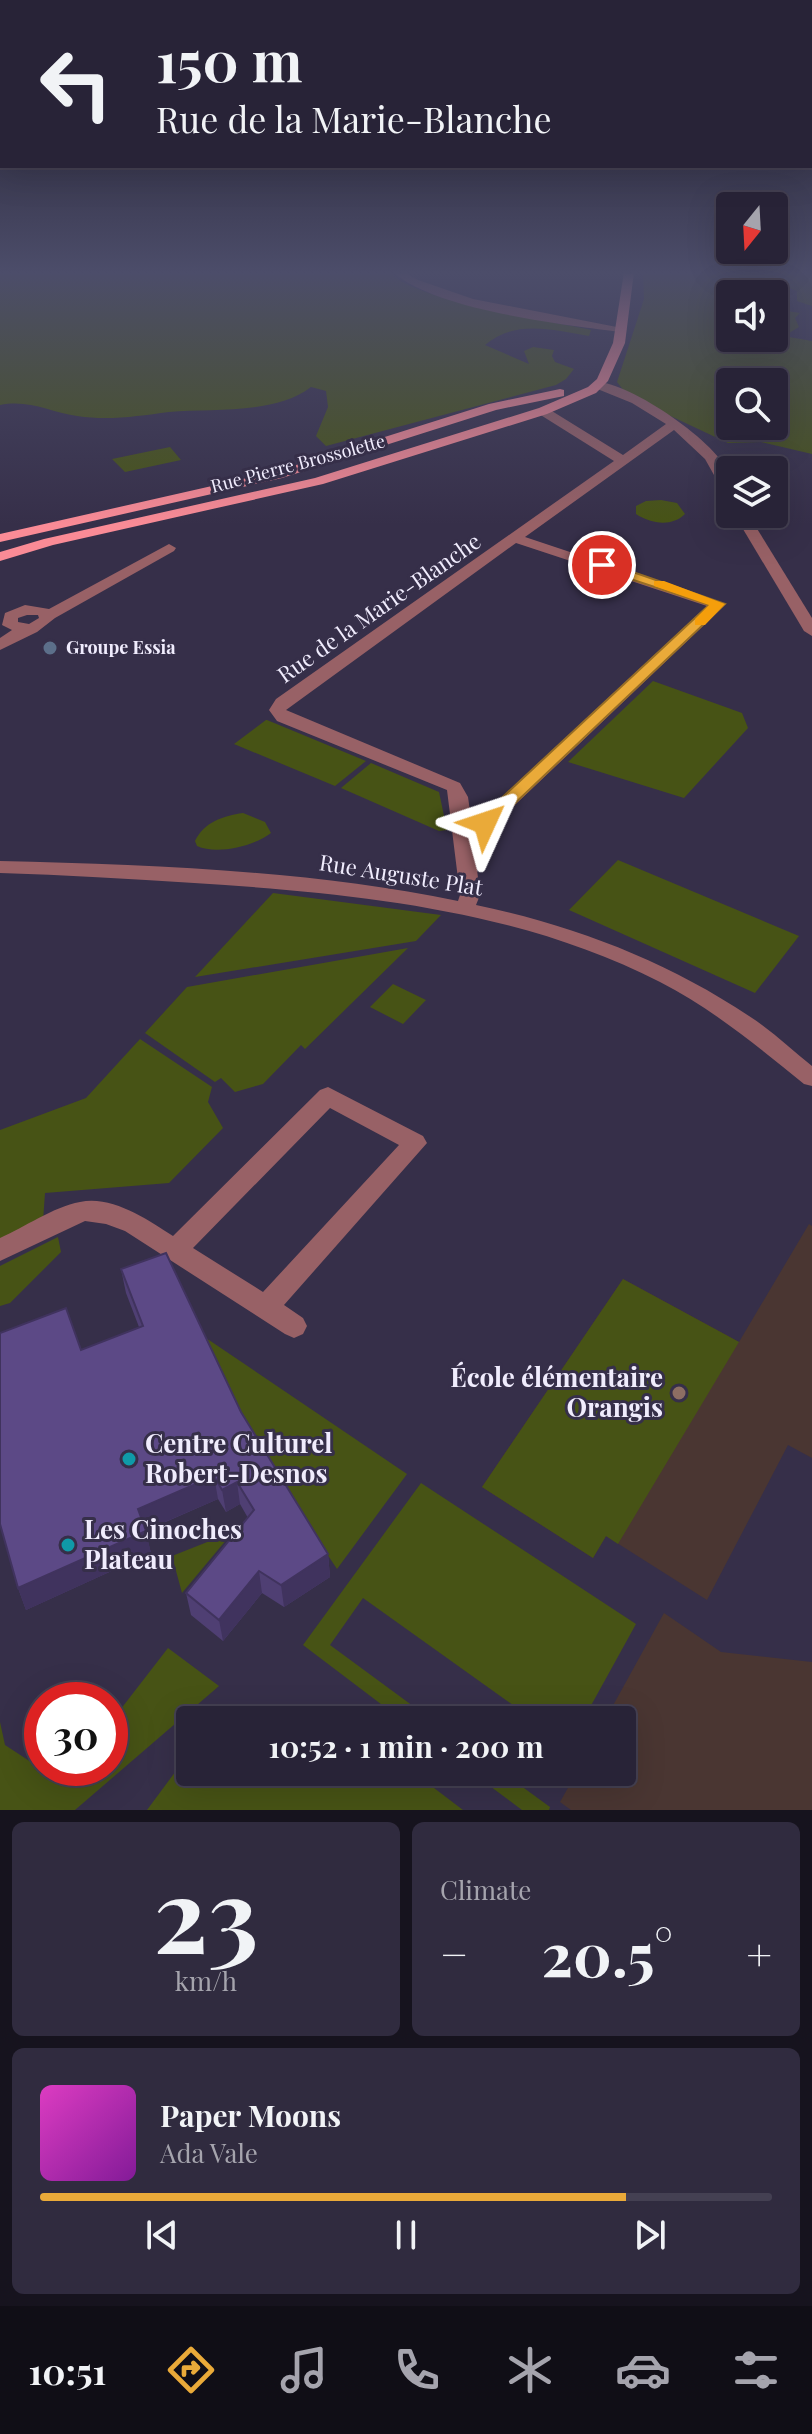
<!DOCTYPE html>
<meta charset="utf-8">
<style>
body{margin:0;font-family:"Playfair Display",serif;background:#302b3f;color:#f1f3f6;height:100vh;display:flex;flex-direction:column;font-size:30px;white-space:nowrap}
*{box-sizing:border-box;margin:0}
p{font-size:26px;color:#a5a4ad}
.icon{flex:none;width:44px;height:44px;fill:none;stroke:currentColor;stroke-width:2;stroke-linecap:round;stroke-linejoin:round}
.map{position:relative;height:1810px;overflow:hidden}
.sheet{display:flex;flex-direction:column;gap:12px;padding:12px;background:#16131e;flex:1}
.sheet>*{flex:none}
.guide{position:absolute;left:0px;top:0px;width:812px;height:168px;box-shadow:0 8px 32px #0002,0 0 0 2px #444052;background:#282337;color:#f1f3f6;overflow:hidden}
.needle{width:52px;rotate:198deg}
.tools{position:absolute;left:716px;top:192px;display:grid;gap:16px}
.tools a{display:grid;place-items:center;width:72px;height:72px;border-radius:8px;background:#282337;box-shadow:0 8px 32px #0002,0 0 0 2px #444052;font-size:40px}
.speed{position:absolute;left:24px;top:1682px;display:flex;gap:16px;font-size:40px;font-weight:700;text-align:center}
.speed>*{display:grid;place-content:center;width:104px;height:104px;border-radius:50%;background:#282337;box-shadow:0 8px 32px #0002,0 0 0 2px #444052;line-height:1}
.speed .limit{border:12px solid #d22;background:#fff;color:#111}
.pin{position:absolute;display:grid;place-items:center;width:68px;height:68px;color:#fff;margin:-34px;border:4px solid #fff;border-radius:50%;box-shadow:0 2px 8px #0007}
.me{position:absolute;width:88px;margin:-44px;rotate:48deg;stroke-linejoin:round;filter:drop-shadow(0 0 6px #0008)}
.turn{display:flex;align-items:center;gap:28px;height:168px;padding:0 24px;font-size:36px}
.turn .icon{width:104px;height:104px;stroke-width:2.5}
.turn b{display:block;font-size:56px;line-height:68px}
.big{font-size:60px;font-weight:700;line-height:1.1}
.sheet .card{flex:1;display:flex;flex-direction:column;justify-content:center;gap:12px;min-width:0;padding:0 28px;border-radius:12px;background:#302b3f}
.sheet .dial{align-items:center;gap:0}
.dial b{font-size:104px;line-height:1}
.song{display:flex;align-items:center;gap:24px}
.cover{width:96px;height:96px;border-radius:12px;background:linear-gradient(135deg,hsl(310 70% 55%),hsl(290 70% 35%))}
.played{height:8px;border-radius:4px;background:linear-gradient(90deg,#eaaa39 80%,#444052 80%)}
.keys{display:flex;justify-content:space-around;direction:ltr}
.heat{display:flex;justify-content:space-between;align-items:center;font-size:44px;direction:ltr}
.sheet .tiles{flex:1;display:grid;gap:12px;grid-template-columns:1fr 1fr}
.card:last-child{grid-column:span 2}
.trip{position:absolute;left:176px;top:1706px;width:460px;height:80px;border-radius:8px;background:#282337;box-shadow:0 8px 32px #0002,0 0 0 2px #444052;font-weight:700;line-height:80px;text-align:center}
.dock{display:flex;height:128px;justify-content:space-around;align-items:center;background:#100e16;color:#a5a4ad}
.dock .icon{width:56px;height:56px}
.dock .selected{color:#eaaa39}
.dock b{font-size:36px;color:#f1f3f6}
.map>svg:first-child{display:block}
.education{fill:#4a3632}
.green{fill:#475315;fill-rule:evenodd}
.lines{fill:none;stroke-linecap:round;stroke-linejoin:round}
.minor{fill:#986166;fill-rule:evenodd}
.major{fill:#fa8b96;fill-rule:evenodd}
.wall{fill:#4f3f73}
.shaded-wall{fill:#40335e}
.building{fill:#5c4986;stroke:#40335e;stroke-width:2}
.route{fill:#eaaa39;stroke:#986e25;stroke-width:2}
.slow{fill:#f59e0b}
.service-dot{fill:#5c6f8a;stroke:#362f49;stroke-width:3}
.education-dot{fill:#8d6e63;stroke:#362f49;stroke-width:3}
.culture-dot{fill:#0f9aa8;stroke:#362f49;stroke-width:3}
.labels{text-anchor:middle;stroke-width:6;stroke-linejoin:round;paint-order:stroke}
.far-street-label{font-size:18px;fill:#f0ecfd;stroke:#362f49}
.far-poi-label{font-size:18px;font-weight:bold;fill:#f0ecfd;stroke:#362f49;text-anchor:start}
.street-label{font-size:22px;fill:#f0ecfd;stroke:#362f49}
.near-poi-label{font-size:26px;font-weight:bold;fill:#f0ecfd;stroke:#362f49;text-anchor:start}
</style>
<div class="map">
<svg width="812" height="1810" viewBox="0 0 812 1810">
<rect width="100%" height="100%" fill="#362f49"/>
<!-- education -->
<g class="education">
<path d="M 809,1224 L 812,1226 L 812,1458 L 788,1445 L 707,1600 L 606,1536 L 593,1558 L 482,1487 L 623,1279 L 739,1342 Z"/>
<path d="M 664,1613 L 721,1652 L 812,1662 L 812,1810 L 571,1810 L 560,1802 L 577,1772 L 622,1772 L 622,1720 L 605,1720 Z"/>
</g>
<!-- green -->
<g class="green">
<path d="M 0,272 L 390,272 C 410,300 553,321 591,330 L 589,336 C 553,330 515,319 485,345 L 529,364 L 524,351 L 533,347 L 554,350 L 552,356 L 555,362 L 574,369 L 566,379 L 556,385 L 326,446 L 316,436 L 328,407 L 326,391 L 311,387 C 275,415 212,408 169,412 C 138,416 109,421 77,416 C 50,412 29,399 0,405 Z"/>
<path d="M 643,272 L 812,272 L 812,306 L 797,301 L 797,291 L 789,288 L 774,296 L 730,294 L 730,301 L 721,307 L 724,310 L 730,309 L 730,338 L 774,338 L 774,309 L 800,313 L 795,318 L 799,327 L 789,333 L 789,337 L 812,341 L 812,454 L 761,442 L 728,443 L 628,396 L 617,382 L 644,299 ZM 730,382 L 774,382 L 774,426 L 730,426 Z"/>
<path d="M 170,447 L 181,460 L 125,472 L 112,459 Z"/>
<path d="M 661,500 L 677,503 L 685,514 C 672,527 651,524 636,514 L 636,506 L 646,501 Z"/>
<path d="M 653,681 L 742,713 L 748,728 L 684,798 L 568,762 Z"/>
<path d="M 266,720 L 267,720 L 366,761 L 335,786 L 234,744 Z"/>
<path d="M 371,763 L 439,792 L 447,830 L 439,831 L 341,788 Z"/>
<path d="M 243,813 L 265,822 L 271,833 C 254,846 217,855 197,846 L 195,841 C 204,822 223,816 243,813 Z"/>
<path d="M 618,860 L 799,936 L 755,993 L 569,910 Z"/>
<path d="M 273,893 L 441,915 L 416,941 L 195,977 Z"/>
<path d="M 408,948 L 305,1049 L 301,1045 L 263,1084 L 235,1092 L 221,1078 L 215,1082 L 145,1033 L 187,987 Z"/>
<path d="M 393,984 L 426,1000 L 403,1024 L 370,1007 Z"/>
<path d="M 140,1039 L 212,1087 L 208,1102 L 223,1128 L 169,1183 L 45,1193 L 43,1221 L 0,1239 L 0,1130 L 86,1098 Z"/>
<path d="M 58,1237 L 61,1252 L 10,1303 L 0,1306 L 0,1266 Z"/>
<path d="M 623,1279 L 739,1342 L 618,1544 L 606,1536 L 593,1558 L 482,1487 Z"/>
<path d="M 206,1338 L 407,1474 L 337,1569 L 241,1424 Z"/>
<path d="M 421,1483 L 636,1624 L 583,1720 L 534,1720 L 363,1598 L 330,1645 L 432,1720 L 402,1720 L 303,1645 Z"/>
<path d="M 225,1535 L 227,1539 L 182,1593 L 172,1556 Z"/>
<path d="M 168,1648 L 219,1686 L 75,1810 L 0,1810 L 0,1722 L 5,1745 L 63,1783 L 75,1768 L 110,1768 L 110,1723 Z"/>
<path d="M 190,1752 L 190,1772 L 413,1772 L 463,1810 L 147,1810 Z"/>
<path d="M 471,1772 L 502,1772 L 550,1807 L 549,1810 L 522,1810 Z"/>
</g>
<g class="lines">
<!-- minor -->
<g class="minor">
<path d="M 393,272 L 404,272 L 418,280 L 473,299 L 627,329 L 622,332 C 564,325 435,310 393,272 Z"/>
<path d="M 595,382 C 627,380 721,444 730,476 C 731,481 730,490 730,495 L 723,491 L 705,459 L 674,430 L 525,537 L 726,604 L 474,844 L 480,895 L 476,905 C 573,925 667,961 749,1016 C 771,1030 791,1049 812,1066 L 812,1086 L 804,1084 C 758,1047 713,1009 660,982 C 517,909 353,893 194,883 C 130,879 65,875 0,873 L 0,861 C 152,865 309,870 458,901 L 460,895 L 447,790 L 277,721 L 269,710 L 276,699 L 614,461 L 539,414 L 539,408 L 547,408 L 623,455 L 666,424 L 632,403 L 595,388 ZM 516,543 L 707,606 L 472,825 L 468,797 L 460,783 L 286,710 Z"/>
<path d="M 734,514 L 748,514 L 812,618 L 812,636 L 804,631 Z"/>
<path d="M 169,544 L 176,548 L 174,551 L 55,618 L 37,632 L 0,650 L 0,638 L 12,630 L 2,625 L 5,613 L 25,605 L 49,609 ZM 27,615 L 38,615 L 39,618 L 29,624 L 18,622 L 18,618 Z"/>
<path d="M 328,1087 L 423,1136 L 427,1143 L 284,1305 L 303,1318 L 307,1326 L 303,1334 L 294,1338 L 285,1334 L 125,1231 L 106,1224 L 85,1221 L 0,1261 L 0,1238 C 25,1227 53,1207 80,1202 C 112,1195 148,1220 173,1236 L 320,1090 ZM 330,1108 L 399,1145 L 263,1292 L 193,1248 Z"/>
</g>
<!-- major -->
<g class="major">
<path d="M 624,272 L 634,272 L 625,343 L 608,381 L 596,393 L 547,414 L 323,484 L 53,545 L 0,561 L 0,552 L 44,539 L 315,478 L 539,408 L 588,387 L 597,379 L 613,343 Z"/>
<path d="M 560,389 L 564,390 L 564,396 L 496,410 L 282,478 L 0,542 L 0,534 L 274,472 L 489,404 Z"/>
</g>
</g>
<!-- wall -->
<path class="wall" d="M 121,1269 L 241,1412 L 328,1554 L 330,1577 L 284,1607 L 262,1593 L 223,1641 L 191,1615 L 186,1593 L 248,1518 L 240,1504 L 226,1512 L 218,1499 L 145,1531 L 151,1553 L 26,1610 L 18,1588 L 81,1350 L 139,1327 L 126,1293 Z"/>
<!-- shaded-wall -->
<g class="shaded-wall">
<path d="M 214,1476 L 218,1499 L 144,1531 L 138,1509 Z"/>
<path d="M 237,1482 L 240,1504 L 226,1512 L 222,1490 Z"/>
<path d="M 146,1531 L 151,1553 L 26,1610 L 18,1588 Z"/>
<path d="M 328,1554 L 330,1577 L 284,1607 L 281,1585 Z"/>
<path d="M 259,1571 L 262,1593 L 223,1641 L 219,1620 Z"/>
</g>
<!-- building -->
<path class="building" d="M 166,1253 L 241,1412 L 328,1554 L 281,1585 L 259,1571 L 219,1620 L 186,1593 L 254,1510 L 237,1482 L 222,1490 L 214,1476 L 138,1509 L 146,1531 L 18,1588 L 0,1524 L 0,1333 L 66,1308 L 81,1350 L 143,1326 L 121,1269 Z"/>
<!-- sky -->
<linearGradient id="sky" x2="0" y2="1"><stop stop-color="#1e1a28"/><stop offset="0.52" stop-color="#4c4d6a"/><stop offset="1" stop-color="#4c4d6a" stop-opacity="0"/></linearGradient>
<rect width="812" height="525" fill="url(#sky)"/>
<!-- route -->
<path class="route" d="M 597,563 L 607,563 L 725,604 L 491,826 L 479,826 L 477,823 L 479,819 L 709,605 L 597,568 Z"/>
<!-- slow -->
<path class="slow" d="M 654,581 L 664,581 L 725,604 L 705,625 L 695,625 L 695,619 L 709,605 L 654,586 Z"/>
<!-- markers -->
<circle class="service-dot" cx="50" cy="648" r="8"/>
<circle class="education-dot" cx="679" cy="1393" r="8"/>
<g class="culture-dot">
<circle cx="129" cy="1459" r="8"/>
<circle cx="68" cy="1545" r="8"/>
</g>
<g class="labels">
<!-- far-street labels -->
<g class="far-street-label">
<text transform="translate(298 464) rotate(-15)" y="6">Rue Pierre Brossolette</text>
</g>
<!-- far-poi labels -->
<g class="far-poi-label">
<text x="66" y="654">Groupe Essia</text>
</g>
<!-- street labels -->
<g class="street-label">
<text transform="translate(379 608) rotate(-35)" y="8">Rue de la Marie-Blanche</text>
<text transform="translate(401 875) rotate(9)" y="8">Rue Auguste Plat</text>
</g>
<!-- near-poi labels -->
<g class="near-poi-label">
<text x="663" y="1387" text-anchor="end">École élémentaire<tspan x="663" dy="30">Orangis</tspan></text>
<text x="145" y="1453">Centre Culturel<tspan x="145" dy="30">Robert-Desnos</tspan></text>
<text x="84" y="1539">Les Cinoches<tspan x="84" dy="30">Plateau</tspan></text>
</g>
</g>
</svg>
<div class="tools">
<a><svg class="needle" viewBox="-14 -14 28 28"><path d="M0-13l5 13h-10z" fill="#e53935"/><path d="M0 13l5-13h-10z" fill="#a5a4ad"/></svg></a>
<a><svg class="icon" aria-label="sound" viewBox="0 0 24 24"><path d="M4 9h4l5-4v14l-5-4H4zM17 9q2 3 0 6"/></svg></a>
<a><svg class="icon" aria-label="search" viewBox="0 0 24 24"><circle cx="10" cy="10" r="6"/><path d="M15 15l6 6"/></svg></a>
<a><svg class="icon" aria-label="layers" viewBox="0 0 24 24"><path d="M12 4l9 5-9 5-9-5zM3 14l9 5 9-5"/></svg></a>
</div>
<div class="speed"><div class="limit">30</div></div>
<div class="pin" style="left:602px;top:565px;background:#d93025"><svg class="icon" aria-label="arrive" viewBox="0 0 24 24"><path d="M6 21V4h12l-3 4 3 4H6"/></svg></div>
<svg class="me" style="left:485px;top:823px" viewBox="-20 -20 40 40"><path d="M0-17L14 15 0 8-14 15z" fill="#eaaa39" stroke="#fff" stroke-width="4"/></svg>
<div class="trip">10:52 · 1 min · 200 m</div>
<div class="guide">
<div class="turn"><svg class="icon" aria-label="left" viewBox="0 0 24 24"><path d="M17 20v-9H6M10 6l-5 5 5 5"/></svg><div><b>150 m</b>Rue de la Marie-Blanche</div></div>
</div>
</div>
<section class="sheet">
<div class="tiles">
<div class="card dial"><b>23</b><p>km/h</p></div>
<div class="card"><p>Climate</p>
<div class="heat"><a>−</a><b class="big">20.5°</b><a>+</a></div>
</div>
<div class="card">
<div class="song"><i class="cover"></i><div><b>Paper Moons</b><p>Ada Vale</p></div></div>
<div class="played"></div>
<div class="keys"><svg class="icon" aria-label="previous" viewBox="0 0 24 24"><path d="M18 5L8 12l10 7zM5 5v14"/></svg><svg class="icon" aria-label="pause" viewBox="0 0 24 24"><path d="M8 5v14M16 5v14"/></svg><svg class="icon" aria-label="next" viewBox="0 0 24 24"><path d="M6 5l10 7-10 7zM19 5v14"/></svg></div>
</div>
</div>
</section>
<nav class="dock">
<b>10:51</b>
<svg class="icon selected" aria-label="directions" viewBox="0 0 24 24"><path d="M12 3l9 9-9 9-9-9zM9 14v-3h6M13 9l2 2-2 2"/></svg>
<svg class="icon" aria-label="music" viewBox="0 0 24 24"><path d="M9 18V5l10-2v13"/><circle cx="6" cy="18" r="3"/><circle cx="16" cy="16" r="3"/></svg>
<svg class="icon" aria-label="phone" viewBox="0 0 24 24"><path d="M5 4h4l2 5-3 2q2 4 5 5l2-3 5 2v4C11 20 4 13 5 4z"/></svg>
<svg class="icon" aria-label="climate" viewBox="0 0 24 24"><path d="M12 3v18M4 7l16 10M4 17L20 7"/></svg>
<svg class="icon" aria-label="car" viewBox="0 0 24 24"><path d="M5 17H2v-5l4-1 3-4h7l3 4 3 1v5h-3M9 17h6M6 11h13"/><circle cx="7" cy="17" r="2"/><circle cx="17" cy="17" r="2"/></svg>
<svg class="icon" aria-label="filters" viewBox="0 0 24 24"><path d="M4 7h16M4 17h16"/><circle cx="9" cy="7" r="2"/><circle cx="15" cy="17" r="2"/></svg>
</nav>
